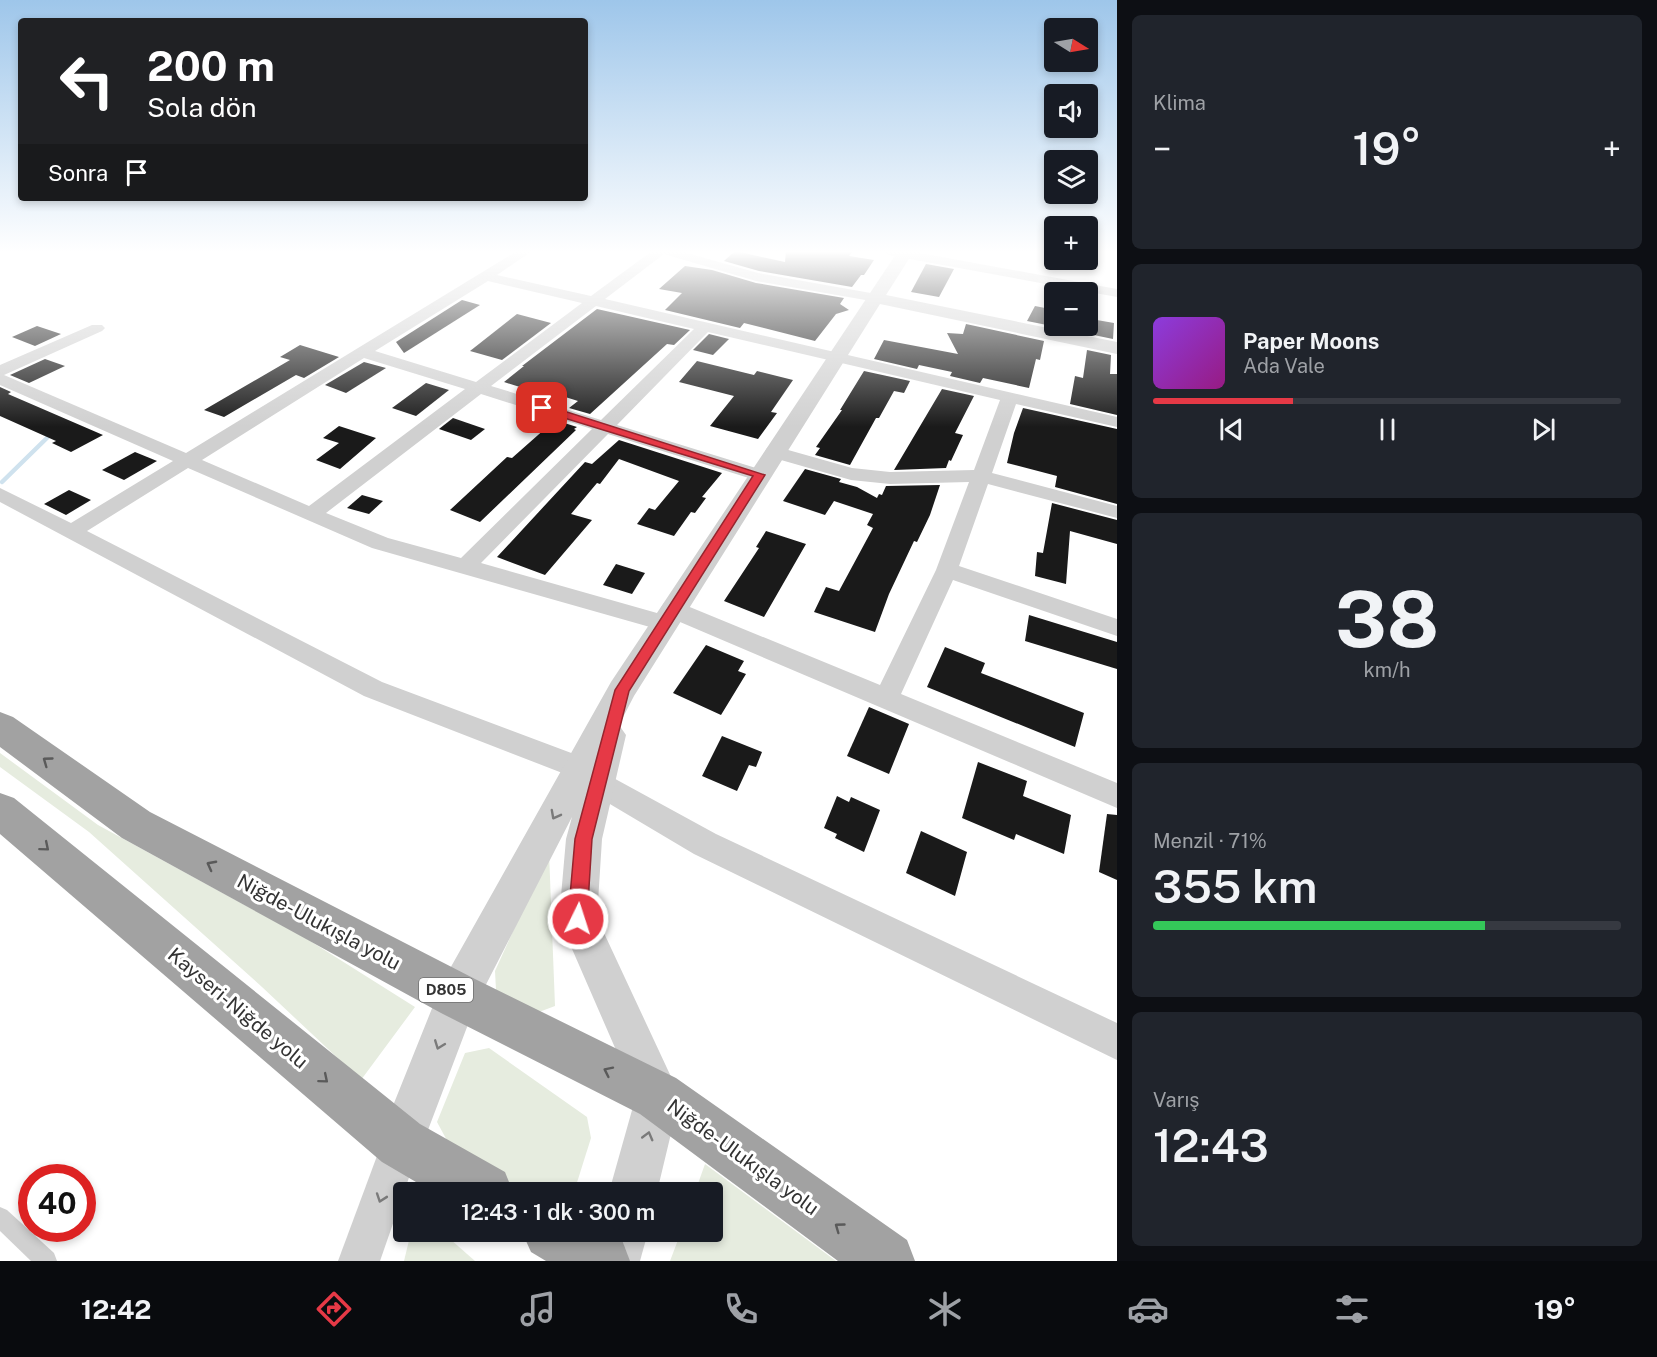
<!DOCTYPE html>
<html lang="tr">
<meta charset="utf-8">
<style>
body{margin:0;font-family:"Public Sans",sans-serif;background:#20242c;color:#f1f3f6;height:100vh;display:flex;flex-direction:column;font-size:22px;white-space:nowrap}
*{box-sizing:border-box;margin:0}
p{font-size:20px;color:#9ea1a6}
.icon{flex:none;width:33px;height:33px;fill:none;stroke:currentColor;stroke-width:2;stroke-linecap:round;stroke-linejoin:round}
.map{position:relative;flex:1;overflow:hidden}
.drawer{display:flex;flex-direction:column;gap:15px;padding:15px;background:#0d0f14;width:540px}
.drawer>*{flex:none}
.banner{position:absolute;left:18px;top:18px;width:570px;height:183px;border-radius:6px;box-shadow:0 3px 9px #0003;background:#202124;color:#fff;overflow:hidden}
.needle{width:39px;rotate:101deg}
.tools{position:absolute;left:1044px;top:18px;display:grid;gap:12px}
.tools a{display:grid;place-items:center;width:54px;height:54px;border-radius:6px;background:#171b24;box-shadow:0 3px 9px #0003;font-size:30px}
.speed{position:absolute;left:18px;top:1164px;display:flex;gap:12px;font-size:30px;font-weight:700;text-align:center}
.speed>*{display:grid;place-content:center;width:78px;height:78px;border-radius:50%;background:#171b24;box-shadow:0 3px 9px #0003;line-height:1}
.speed .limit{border:9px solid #d22;background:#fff;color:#111}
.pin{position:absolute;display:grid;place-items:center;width:51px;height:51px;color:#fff;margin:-26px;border-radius:12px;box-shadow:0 3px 9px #0006}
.me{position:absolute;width:66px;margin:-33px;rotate:4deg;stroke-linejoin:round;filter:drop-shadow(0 0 4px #0008)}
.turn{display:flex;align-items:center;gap:21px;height:126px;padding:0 30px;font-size:27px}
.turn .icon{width:78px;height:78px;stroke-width:2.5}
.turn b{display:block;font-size:42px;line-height:51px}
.then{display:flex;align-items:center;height:57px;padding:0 30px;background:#0003;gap:12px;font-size:22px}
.big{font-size:45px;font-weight:600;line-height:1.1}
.drawer .tile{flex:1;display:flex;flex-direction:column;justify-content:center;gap:9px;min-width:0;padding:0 21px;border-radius:9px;background:#20242c}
.drawer .dial{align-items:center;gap:0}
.dial b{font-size:78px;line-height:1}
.song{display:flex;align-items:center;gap:18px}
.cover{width:72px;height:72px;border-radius:9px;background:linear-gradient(135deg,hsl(270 70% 55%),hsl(310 70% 35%))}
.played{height:6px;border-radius:3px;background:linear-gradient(90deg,#e63946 30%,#363941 30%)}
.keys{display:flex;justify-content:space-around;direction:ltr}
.heat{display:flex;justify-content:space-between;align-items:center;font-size:33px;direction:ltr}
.charge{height:9px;border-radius:4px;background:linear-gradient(90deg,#34c759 71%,#363941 0)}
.trip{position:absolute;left:393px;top:1182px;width:330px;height:60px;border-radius:6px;background:#171b24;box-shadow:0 3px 9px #0003;font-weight:600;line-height:60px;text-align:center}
.dock{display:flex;height:96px;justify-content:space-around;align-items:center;background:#090b0e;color:#9ea1a6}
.dock .icon{width:42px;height:42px}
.dock .on{color:#e63946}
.dock b{font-size:27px;color:#f1f3f6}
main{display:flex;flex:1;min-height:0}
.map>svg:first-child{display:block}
.green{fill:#e6ecdf}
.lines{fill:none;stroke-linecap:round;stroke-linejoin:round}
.stream{stroke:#cfe2ee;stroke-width:4.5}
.building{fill:#1a1a1a}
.service{fill:#d0d0d0;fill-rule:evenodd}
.minor{fill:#d0d0d0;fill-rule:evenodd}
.tertiary{fill:#d0d0d0;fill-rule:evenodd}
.trunk{fill:#a2a2a2;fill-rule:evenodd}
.oneway{stroke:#5a5a5a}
.oneway2{stroke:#7a7a7a}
.route{fill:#e63946;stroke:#96252e;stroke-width:1.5}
.labels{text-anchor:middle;stroke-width:6;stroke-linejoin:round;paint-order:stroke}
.shield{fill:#fff;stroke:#707070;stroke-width:1.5}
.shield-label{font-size:15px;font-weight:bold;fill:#333}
.near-street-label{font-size:20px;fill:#333;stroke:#fff}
</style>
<main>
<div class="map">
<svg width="1117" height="1261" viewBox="0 0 1117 1261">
<rect width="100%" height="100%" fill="#fff"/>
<!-- green -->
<g class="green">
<path d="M 0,753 L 98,825 L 307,939 L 415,1007 L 361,1080 L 262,987 L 89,832 L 0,767 Z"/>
<path d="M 549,852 L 555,1006 L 539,1012 L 496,990 L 495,971 Z"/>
<path d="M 489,1048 L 587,1117 L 591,1138 L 574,1192 L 512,1192 L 450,1146 L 437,1122 L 465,1053 Z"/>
<path d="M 705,1164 L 836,1261 L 670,1261 L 681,1232 L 712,1232 L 712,1192 L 695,1192 Z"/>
<path d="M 411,1232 L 442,1232 L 475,1261 L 404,1261 Z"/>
</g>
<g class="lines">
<!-- stream -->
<path class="stream" d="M 2,482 L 53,432"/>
</g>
<!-- building -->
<g class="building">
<path d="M 735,251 L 785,262 L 786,251 L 853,251 L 849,256 L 874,260 L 864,275 L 861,275 L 852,287 L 759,271 L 724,261 Z"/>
<path d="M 926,264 L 954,269 L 939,297 L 911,292 Z"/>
<path d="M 685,266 L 712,270 L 756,283 L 844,298 L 840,304 L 849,310 L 836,314 L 815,341 L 744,323 L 740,328 L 665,310 L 682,293 L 659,289 Z"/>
<path d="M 462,300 L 480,305 L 404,353 L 396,342 Z"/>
<path d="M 1035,306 L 1050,309 L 1047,325 L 1027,321 Z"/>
<path d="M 597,309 L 690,330 L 674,345 L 667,344 L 590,414 L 569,408 L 578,401 L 543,390 L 539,393 L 504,382 L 524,366 L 522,366 Z"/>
<path d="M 517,314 L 551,323 L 502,360 L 470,351 Z"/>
<path d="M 1091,319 L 1114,323 L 1113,339 L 1089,334 Z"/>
<path d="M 966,324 L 1044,341 L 1040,360 L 1036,359 L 1029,388 L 983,378 L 980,383 L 950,376 L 952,372 L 919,365 L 917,369 L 874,359 L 884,340 L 958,354 L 947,333 L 963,334 Z"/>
<path d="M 37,326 L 61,334 L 35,346 L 12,337 Z"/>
<path d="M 709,334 L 729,339 L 713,355 L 693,350 Z"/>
<path d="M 300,345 L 339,357 L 304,378 L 296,375 L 224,417 L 204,410 L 290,360 L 280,357 Z"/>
<path d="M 1087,350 L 1111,355 L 1110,374 L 1117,374 L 1117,415 L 1070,404 L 1075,376 L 1083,378 Z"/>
<path d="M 45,359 L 65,366 L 29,383 L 10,375 Z"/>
<path d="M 697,361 L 754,375 L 757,371 L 793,380 L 771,412 L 777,413 L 758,439 L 710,426 L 734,396 L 679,382 Z"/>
<path d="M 364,362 L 386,368 L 346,393 L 325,385 Z"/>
<path d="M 864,371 L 910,381 L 904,393 L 894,391 L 879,418 L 876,418 L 850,465 L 815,455 L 820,448 L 816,447 L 842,410 L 840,410 Z"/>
<path d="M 426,383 L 449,390 L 416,416 L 392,408 Z"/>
<path d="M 0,387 L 11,392 L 8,394 L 103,435 L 71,452 L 52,443 L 56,441 L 0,416 Z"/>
<path d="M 942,389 L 974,396 L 955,433 L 963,435 L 951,461 L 949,460 L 946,468 L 894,470 Z"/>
<path d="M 1023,408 L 1117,429 L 1117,504 L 1055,487 L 1057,476 L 1007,463 L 1014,433 Z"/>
<path d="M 453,418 L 485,429 L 471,440 L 439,429 Z"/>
<path d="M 555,420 L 577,427 L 574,429 L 576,430 L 480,522 L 450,510 L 507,457 L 512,458 Z"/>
<path d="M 339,426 L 376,438 L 340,469 L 316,460 L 339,443 L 323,438 Z"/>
<path d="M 619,440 L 722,473 L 702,497 L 706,498 L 695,513 L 691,512 L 674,536 L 637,524 L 649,508 L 655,510 L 679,481 L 619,459 L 600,484 L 597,483 L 571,514 L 592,520 L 545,575 L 497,557 L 585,462 L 592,464 Z"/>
<path d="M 135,452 L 157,461 L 124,480 L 102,470 Z"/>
<path d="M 805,469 L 841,479 L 839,482 L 857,487 L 877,498 L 879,494 L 882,495 L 886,486 L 940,485 L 930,515 L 917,542 L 914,541 L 889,594 L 875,632 L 814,612 L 826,587 L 839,591 L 873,528 L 867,525 L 873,514 L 834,501 L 825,515 L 783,501 Z"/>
<path d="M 69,490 L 91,500 L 66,515 L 44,504 Z"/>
<path d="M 362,495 L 383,501 L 369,514 L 347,508 Z"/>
<path d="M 1052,503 L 1117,520 L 1117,544 L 1070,531 L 1066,584 L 1035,576 L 1037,552 L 1043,553 Z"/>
<path d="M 766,531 L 806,544 L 764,617 L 724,601 L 759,548 L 756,547 Z"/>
<path d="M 616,564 L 645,573 L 632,594 L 603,585 Z"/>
<path d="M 1029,615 L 1117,642 L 1117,669 L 1025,641 Z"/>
<path d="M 706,645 L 744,661 L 738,671 L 746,674 L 721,715 L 673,693 Z"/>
<path d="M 945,647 L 985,663 L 981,673 L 1084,713 L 1075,747 L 927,687 Z"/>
<path d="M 869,707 L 909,724 L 889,774 L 847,756 Z"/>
<path d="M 722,736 L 762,752 L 756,767 L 749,765 L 737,791 L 702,776 Z"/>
<path d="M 978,762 L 1027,781 L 1023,796 L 1071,815 L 1064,854 L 1016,834 L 1014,840 L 962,818 Z"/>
<path d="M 837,796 L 849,802 L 851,797 L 880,810 L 864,852 L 835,838 L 837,834 L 824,828 Z"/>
<path d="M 1107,814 L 1117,815 L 1117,880 L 1099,872 Z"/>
<path d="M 921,831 L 967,852 L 955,896 L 906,873 Z"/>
</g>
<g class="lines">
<!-- service -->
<path class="service" d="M 0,1207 L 7,1210 L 54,1253 L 57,1261 L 31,1261 L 0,1231 Z"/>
<!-- minor -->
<g class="minor">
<path d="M 517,251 L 532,251 L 497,275 L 591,296 L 652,251 L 680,251 L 758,273 L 882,295 L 884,298 L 877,302 L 756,281 L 664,254 L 605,299 L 1117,417 L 1117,427 L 1016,404 L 992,473 L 1117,506 L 1117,518 L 988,484 L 959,566 L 1117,619 L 1117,636 L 953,580 L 901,694 L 1117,783 L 1117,808 L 673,619 L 676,623 L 672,629 L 664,631 L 372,548 L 188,468 L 87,531 L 382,682 L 590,760 L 594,768 L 591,773 L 598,771 L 608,775 L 716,834 L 1117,1023 L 1117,1060 L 694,854 L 588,791 L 584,783 L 587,777 L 580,780 L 570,776 L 364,696 L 0,502 L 0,488 L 71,523 L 173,461 L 0,385 L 0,365 L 92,325 L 102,325 L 105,328 L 102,331 L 4,375 L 186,453 ZM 488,281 L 582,303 L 476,382 L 375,351 ZM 596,306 L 694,329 L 601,420 L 491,386 ZM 708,332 L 1000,400 L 974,470 L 890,472 L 852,468 L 774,446 L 767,448 L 765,452 L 767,456 L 851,480 L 890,484 L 969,482 L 936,570 L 880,685 L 680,603 L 672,601 L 664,603 L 660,609 L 664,615 L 481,563 L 608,434 L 752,479 L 766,479 L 769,475 L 766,471 L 617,425 ZM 364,358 L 465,389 L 309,506 L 202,460 ZM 481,394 L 592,429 L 461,558 L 388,538 L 326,513 Z"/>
<path d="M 882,251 L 909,251 L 1117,289 L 1117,297 L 888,255 Z"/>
<path d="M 401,1123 L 415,1129 L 421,1143 L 380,1261 L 338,1261 L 387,1129 Z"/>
</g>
<!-- tertiary -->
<g class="tertiary">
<path d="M 898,251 L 914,251 L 886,295 L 1117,342 L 1117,354 L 880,304 L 634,696 L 619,725 L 626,735 L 602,839 L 597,918 L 680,1096 L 657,1192 L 609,1192 L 636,1096 L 559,919 L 566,839 L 572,817 L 475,1006 L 417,1159 L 401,1166 L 385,1159 L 378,1143 L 443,981 L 611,682 Z"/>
<path d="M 598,1232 L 648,1232 L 640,1261 L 590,1261 Z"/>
</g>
<!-- trunk -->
<g class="trunk">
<path d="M 0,712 L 13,717 L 150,812 L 475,979 L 676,1078 L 907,1240 L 915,1261 L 838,1261 L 640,1114 L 441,1013 L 122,838 L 0,747 Z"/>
<path d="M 0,793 L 14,798 L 420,1124 L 505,1172 L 513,1192 L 433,1192 L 382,1162 L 0,834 Z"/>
<path d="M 522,1232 L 606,1232 L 622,1240 L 630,1261 L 546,1261 L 531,1252 Z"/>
</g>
</g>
<!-- one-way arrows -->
<defs><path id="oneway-chevron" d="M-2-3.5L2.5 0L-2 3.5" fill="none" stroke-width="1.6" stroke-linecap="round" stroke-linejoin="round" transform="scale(1.5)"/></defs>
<g class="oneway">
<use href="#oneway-chevron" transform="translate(47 761) rotate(-144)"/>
<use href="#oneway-chevron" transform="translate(45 847) rotate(40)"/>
<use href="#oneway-chevron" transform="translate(211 865) rotate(-152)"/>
<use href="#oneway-chevron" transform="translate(608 1071) rotate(-154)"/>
<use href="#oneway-chevron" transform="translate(324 1079) rotate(40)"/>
<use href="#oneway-chevron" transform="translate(839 1227) rotate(-144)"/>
</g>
<g class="oneway2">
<use href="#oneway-chevron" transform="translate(555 815) rotate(118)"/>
<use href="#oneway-chevron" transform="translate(439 1045) rotate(111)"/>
<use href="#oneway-chevron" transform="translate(648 1136) rotate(-75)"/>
<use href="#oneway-chevron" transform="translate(381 1198) rotate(109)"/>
</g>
<!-- sky -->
<linearGradient id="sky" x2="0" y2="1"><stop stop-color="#9ec6ea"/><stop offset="0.59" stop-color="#fff"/><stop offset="1" stop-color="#fff" stop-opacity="0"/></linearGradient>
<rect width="1117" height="427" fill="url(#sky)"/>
<!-- route -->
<path class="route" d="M 538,405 L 545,405 L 765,475 L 629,691 L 592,839 L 587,919 L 584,925 L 578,928 L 571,925 L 568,919 L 575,839 L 615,690 L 753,476 L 538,410 Z"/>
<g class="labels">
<!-- shield labels -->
<rect class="shield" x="419" y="978" width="54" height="24" rx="4.5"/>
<g class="shield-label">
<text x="446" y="995">D805</text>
</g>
<!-- near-street labels -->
<g class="near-street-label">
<text transform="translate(319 922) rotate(28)" y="7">Niğde-Ulukışla yolu</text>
<text transform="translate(238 1008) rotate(40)" y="7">Kayseri-Niğde yolu</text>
<text transform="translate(743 1157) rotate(36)" y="7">Niğde-Ulukışla yolu</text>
</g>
</g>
</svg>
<div class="tools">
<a><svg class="needle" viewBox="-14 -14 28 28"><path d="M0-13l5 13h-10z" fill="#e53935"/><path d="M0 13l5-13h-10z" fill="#9ea1a6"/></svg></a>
<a><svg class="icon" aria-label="sound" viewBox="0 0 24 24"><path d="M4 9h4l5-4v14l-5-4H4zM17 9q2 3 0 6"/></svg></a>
<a><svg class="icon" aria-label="layers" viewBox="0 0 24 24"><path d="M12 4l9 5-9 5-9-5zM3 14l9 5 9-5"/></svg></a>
<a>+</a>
<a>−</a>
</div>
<div class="speed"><div class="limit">40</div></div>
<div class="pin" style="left:542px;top:408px;background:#d93025"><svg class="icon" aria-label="arrive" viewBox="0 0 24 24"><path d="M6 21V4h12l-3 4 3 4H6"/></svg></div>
<svg class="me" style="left:578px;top:919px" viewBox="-20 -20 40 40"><circle r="17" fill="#e63946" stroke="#fff" stroke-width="3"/><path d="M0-11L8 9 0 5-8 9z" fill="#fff"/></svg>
<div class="trip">12:43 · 1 dk · 300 m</div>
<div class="banner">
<div class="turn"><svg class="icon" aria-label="left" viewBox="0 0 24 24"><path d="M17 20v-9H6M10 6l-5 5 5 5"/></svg><div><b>200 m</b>Sola dön</div></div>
<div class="then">Sonra<svg class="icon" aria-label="arrive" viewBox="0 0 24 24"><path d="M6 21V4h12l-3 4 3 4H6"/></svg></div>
</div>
</div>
<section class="drawer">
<div class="tile"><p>Klima</p>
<div class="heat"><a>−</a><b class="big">19°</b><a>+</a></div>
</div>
<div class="tile">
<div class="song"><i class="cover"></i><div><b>Paper Moons</b><p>Ada Vale</p></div></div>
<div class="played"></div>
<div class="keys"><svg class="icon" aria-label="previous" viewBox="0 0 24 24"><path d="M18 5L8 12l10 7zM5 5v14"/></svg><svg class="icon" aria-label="pause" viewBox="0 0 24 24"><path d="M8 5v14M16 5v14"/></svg><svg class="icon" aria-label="next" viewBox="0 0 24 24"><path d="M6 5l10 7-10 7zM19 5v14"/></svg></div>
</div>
<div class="tile dial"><b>38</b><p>km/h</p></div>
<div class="tile"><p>Menzil · 71%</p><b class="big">355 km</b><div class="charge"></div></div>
<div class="tile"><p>Varış</p><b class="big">12:43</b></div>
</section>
</main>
<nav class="dock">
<b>12:42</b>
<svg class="icon on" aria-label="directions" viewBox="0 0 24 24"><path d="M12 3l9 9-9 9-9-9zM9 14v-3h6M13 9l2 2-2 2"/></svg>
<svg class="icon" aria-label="music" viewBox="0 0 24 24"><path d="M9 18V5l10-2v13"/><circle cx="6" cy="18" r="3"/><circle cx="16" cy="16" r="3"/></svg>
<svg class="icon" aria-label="phone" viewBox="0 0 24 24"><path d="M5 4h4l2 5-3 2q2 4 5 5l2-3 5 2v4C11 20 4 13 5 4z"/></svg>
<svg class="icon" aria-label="climate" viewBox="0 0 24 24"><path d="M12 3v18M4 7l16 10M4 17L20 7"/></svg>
<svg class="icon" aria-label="car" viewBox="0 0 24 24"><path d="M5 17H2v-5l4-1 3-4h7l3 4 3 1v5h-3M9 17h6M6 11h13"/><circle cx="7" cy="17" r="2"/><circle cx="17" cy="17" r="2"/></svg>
<svg class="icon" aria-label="filters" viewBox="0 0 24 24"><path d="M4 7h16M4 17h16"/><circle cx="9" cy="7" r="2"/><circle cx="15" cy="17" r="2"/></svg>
<b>19°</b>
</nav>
